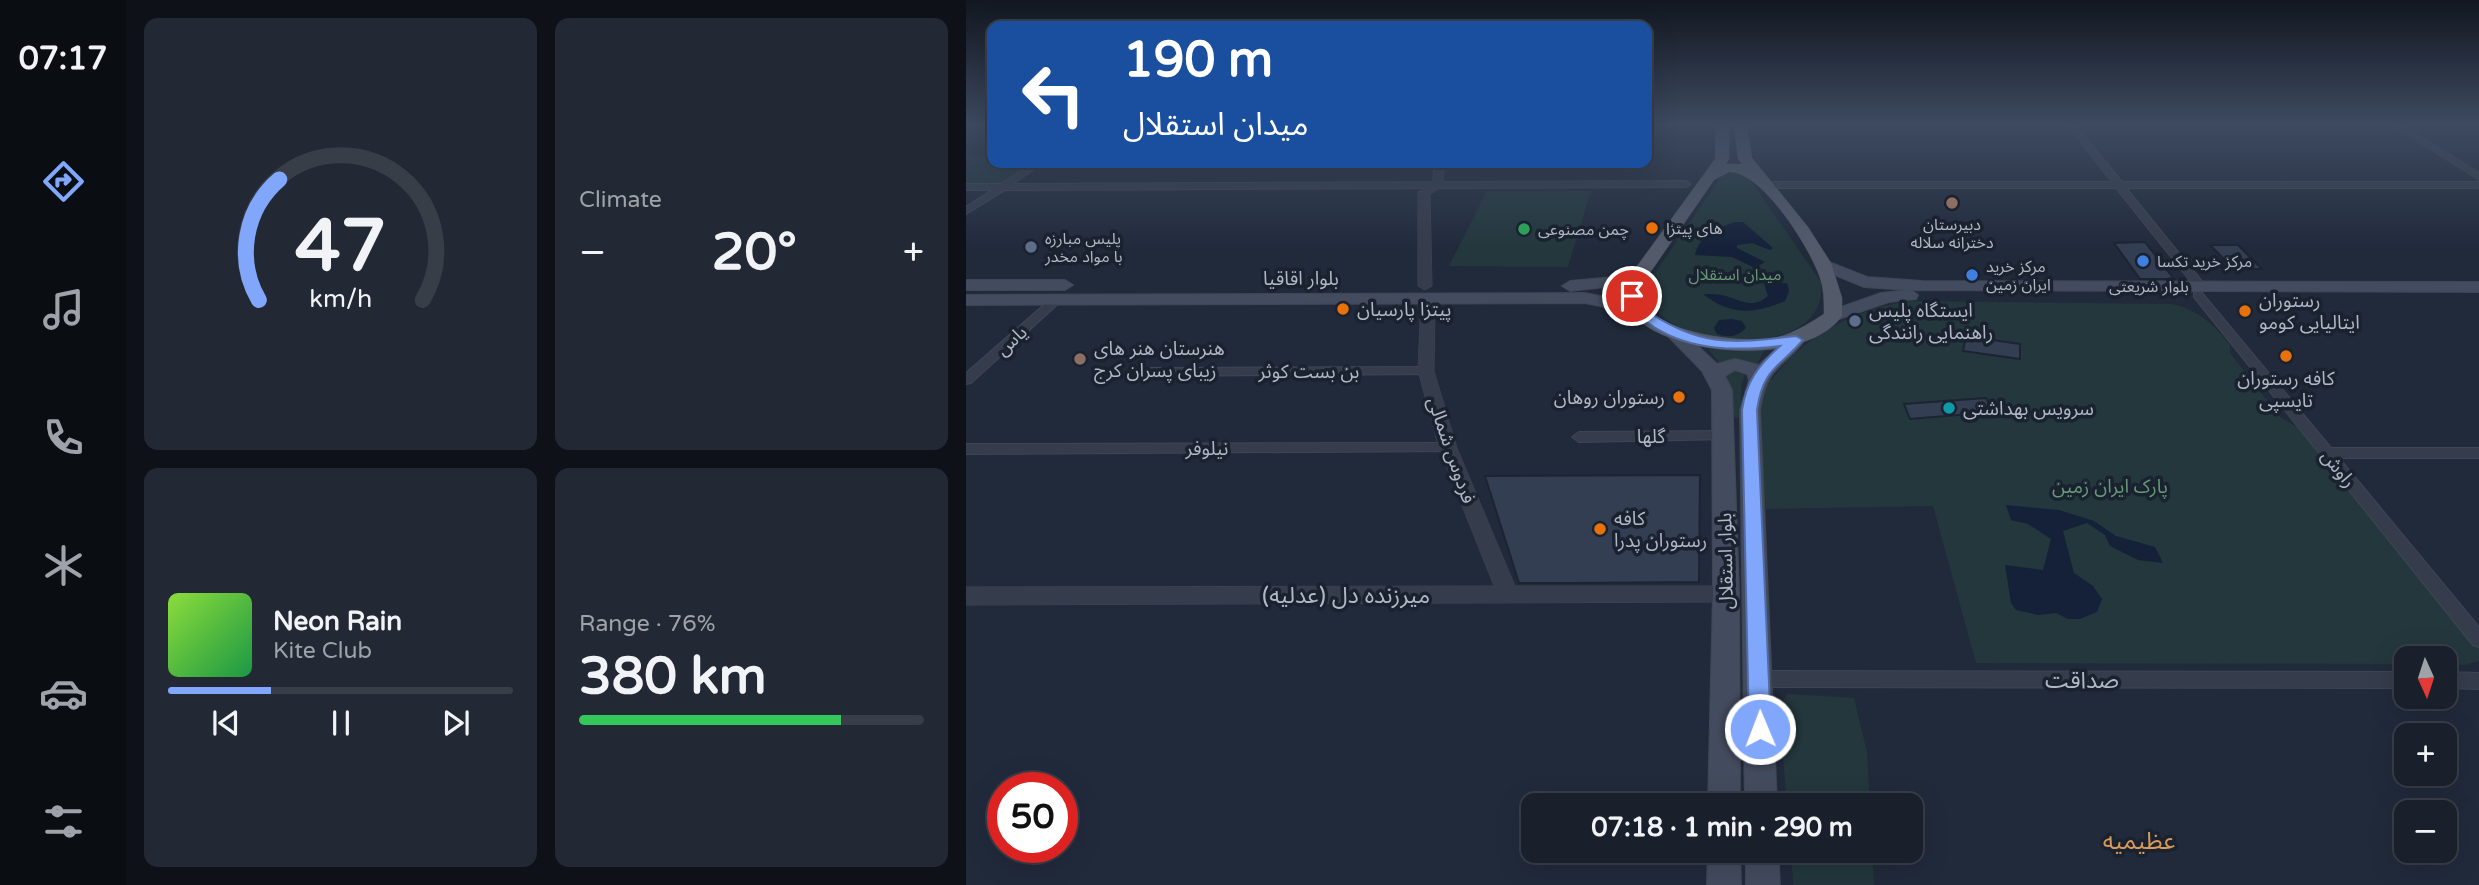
<!DOCTYPE html>
<meta charset="utf-8">
<style>
body{margin:0;font-family:"Varela Round","Noto Sans Arabic",sans-serif;background:#222834;color:#f1f3f6;height:100vh;display:flex;flex-direction:column;font-size:26px;white-space:nowrap}
*{box-sizing:border-box;margin:0}
p{font-size:23px;color:#9fa3a9}
.icon{flex:none;width:38px;height:38px;fill:none;stroke:currentColor;stroke-width:2;stroke-linecap:round;stroke-linejoin:round}
.map{position:relative;flex:1;overflow:hidden}
.side{display:flex;flex-direction:column;gap:18px;padding:18px;background:#0e1218;width:840px}
.side>*{flex:none}
.guide{position:absolute;left:21px;top:21px;width:665px;height:147px;border-radius:14px;box-shadow:0 7px 28px #0002,0 0 0 2px #373e48;background:#1a4fa0;color:#fff;overflow:hidden}
.needle{width:46px;rotate:177deg}
.tools{position:absolute;left:1428px;top:646px;display:grid;gap:14px}
.tools a{display:grid;place-items:center;width:63px;height:63px;border-radius:14px;background:#19202c;box-shadow:0 7px 28px #0002,0 0 0 2px #373e48;font-size:35px}
.speed{position:absolute;left:21px;top:772px;display:flex;gap:14px;font-size:35px;font-weight:700;text-align:center}
.speed>*{display:grid;place-content:center;width:91px;height:91px;border-radius:50%;background:#19202c;box-shadow:0 7px 28px #0002,0 0 0 2px #373e48;line-height:1}
.speed .limit{border:10px solid #d22;background:#fff;color:#111}
.pin{position:absolute;display:grid;place-items:center;width:60px;height:60px;color:#fff;margin:-30px;border:4px solid #fff;border-radius:50%;box-shadow:0 2px 7px #0007}
.me{position:absolute;width:77px;margin:-38px;rotate:359deg;stroke-linejoin:round;filter:drop-shadow(0 0 5px #0008)}
.turn{display:flex;align-items:center;gap:24px;height:147px;padding:0 21px;font-size:32px}
.turn .icon{width:91px;height:91px;stroke-width:2.5}
.turn b{display:block;font-size:49px;line-height:60px}
.big{font-size:52px;font-weight:700;line-height:1.1}
.side .card{flex:1;display:flex;flex-direction:column;justify-content:center;gap:10px;min-width:0;padding:0 24px;border-radius:14px;background:#222834}
.side .dial{align-items:center;gap:0}
.dial svg{height:182px;overflow:visible;fill:none;stroke:#373e48;stroke-width:7;stroke-linecap:round;text-anchor:middle}
.dial text{fill:#f1f3f6;stroke:none}
.song{display:flex;align-items:center;gap:21px}
.cover{width:84px;height:84px;border-radius:10px;background:linear-gradient(135deg,hsl(90 70% 55%),hsl(140 70% 35%))}
.played{height:7px;border-radius:4px;background:linear-gradient(90deg,#80a7fc 30%,#373e48 30%)}
.keys{display:flex;justify-content:space-around;direction:ltr}
.heat{display:flex;justify-content:space-between;align-items:center;font-size:38px;direction:ltr}
.charge{height:10px;border-radius:5px;background:linear-gradient(90deg,#34c759 76%,#373e48 0)}
.side .tiles{flex:1;display:grid;gap:18px;grid-template-columns:repeat(2,1fr)}
.trip{position:absolute;left:555px;top:793px;width:402px;height:70px;border-radius:14px;background:#19202c;box-shadow:0 7px 28px #0002,0 0 0 2px #373e48;font-weight:700;line-height:70px;text-align:center}
main{display:flex;flex:1;min-height:0}
.menu{display:flex;flex-direction:column;width:126px;justify-content:space-around;align-items:center;background:#0a0d12;color:#9fa3a9}
.menu .icon{width:49px;height:49px}
.menu .selected{color:#80a7fc}
.menu b{font-size:32px;color:#f1f3f6}
.map>svg:first-child{display:block}
.green{fill:#23373c}
.water{fill:#142139}
.building{fill:#333e52;stroke:#1c2432;stroke-width:2}
.lines{fill:none;stroke-linecap:round;stroke-linejoin:round}
.minor-casing{stroke:#3e4654;stroke-width:2}
.tertiary-casing{stroke:#3e4654;stroke-width:1}
.secondary-casing{stroke:#3e4654;stroke-width:2}
.primary-casing{stroke:#3e4654;stroke-width:1}
.minor{fill:#353c4b;fill-rule:evenodd}
.tertiary{fill:#353c4b;fill-rule:evenodd}
.secondary{fill:#434b5e;fill-rule:evenodd}
.primary{fill:#535b6b;fill-rule:evenodd}
.route{fill:#80a7fc;stroke:#536da4;stroke-width:2}
.education-dot{fill:#8d6e63;stroke:#1a2230;stroke-width:2.5}
.food-dot{fill:#e8710a;stroke:#1a2230;stroke-width:2.5}
.leisure-dot{fill:#2e9e5b;stroke:#1a2230;stroke-width:2.5}
.service-dot{fill:#5c6f8a;stroke:#1a2230;stroke-width:2.5}
.shop-dot{fill:#3f7fe0;stroke:#1a2230;stroke-width:2.5}
.culture-dot{fill:#0f9aa8;stroke:#1a2230;stroke-width:2.5}
.labels{text-anchor:middle;stroke-width:7;stroke-linejoin:round;paint-order:stroke}
.far-poi-label{font-size:16px;fill:#b0b7c7;stroke:#1a2230;text-anchor:start}
.far-park-label{font-size:16px;fill:#669975;stroke:#1a2230}
.far-street-label{font-size:16px;fill:#b0b7c7;stroke:#1a2230}
.street-label{font-size:19px;fill:#b0b7c7;stroke:#1a2230}
.poi-label{font-size:19px;fill:#b0b7c7;stroke:#1a2230;text-anchor:start}
.park-label{font-size:19px;fill:#669975;stroke:#1a2230}
.near-street-label{font-size:23px;fill:#b0b7c7;stroke:#1a2230}
.near-neighbourhood-label{font-size:24px;fill:#d89a5a;stroke:#1a2230}
</style>
<main>
<nav class="menu">
<b>07:17</b>
<svg class="icon selected" aria-label="directions" viewBox="0 0 24 24"><path d="M12 3l9 9-9 9-9-9zM9 14v-3h6M13 9l2 2-2 2"/></svg>
<svg class="icon" aria-label="music" viewBox="0 0 24 24"><path d="M9 18V5l10-2v13"/><circle cx="6" cy="18" r="3"/><circle cx="16" cy="16" r="3"/></svg>
<svg class="icon" aria-label="phone" viewBox="0 0 24 24"><path d="M5 4h4l2 5-3 2q2 4 5 5l2-3 5 2v4C11 20 4 13 5 4z"/></svg>
<svg class="icon" aria-label="climate" viewBox="0 0 24 24"><path d="M12 3v18M4 7l16 10M4 17L20 7"/></svg>
<svg class="icon" aria-label="car" viewBox="0 0 24 24"><path d="M5 17H2v-5l4-1 3-4h7l3 4 3 1v5h-3M9 17h6M6 11h13"/><circle cx="7" cy="17" r="2"/><circle cx="17" cy="17" r="2"/></svg>
<svg class="icon" aria-label="filters" viewBox="0 0 24 24"><path d="M4 7h16M4 17h16"/><circle cx="9" cy="7" r="2"/><circle cx="15" cy="17" r="2"/></svg>
</nav>
<section class="side">
<div class="tiles">
<div class="card dial"><svg viewBox="0 0 100 80">
<path d="M14 69A42 42 0 1 1 86 69"/>
<path d="M14 69A42 42 0 0 1 23 16" stroke="#80a7fc"/>
<text x="50" y="56" font-size="32" font-weight="700">47</text>
<text x="50" y="72" font-size="11">km/h</text>
</svg></div>
<div class="card"><p>Climate</p>
<div class="heat"><a>−</a><b class="big">20°</b><a>+</a></div>
</div>
<div class="card">
<div class="song"><i class="cover"></i><div><b>Neon Rain</b><p>Kite Club</p></div></div>
<div class="played"></div>
<div class="keys"><svg class="icon" aria-label="previous" viewBox="0 0 24 24"><path d="M18 5L8 12l10 7zM5 5v14"/></svg><svg class="icon" aria-label="pause" viewBox="0 0 24 24"><path d="M8 5v14M16 5v14"/></svg><svg class="icon" aria-label="next" viewBox="0 0 24 24"><path d="M6 5l10 7-10 7zM19 5v14"/></svg></div>
</div>
<div class="card"><p>Range · 76%</p><b class="big">380 km</b><div class="charge"></div></div>
</div>
</section>
<div class="map">
<svg width="1513" height="885" viewBox="0 0 1513 885">
<rect width="100%" height="100%" fill="#212a3b"/>
<!-- green -->
<g class="green">
<path d="M 0,156 L 26,156 L 26,163 L 73,163 L 37,187 L 0,187 Z"/>
<path d="M 759,171 L 780,174 L 855,282 C 866,370 664,349 684,280 Z"/>
<path d="M 521,191 L 625,191 L 602,267 L 483,266 Z"/>
<path d="M 945,301 L 1206,304 C 1232,310 1248,324 1264,345 L 1264,353 L 1314,417 L 1343,434 L 1513,642 L 1513,661 L 1498,665 L 1479,664 L 1479,658 L 1440,658 L 1440,664 L 1010,663 L 967,506 L 800,509 C 798,476 788,428 796,396 C 798,388 805,380 811,373 C 842,334 895,307 945,301 Z"/>
<path d="M 742,349 L 774,352 L 799,349 L 791,364 L 769,359 L 754,364 Z"/>
<path d="M 763,368 L 780,372 L 775,386 L 775,418 L 767,417 L 765,387 L 759,373 Z"/>
<path d="M 822,694 L 888,698 L 901,752 L 904,805 L 821,805 L 813,705 Z"/>
<path d="M 825,851 L 906,851 L 908,885 L 827,885 Z"/>
</g>
<!-- water -->
<g class="water">
<path d="M 768,222 L 777,222 L 807,248 L 804,250 L 786,243 L 771,245 L 771,248 L 799,262 L 789,268 L 766,257 L 729,255 C 733,235 751,229 768,222 Z"/>
<path d="M 798,283 L 821,283 L 823,291 L 819,301 C 787,315 764,315 737,294 C 744,294 752,294 760,296 C 776,301 786,309 802,296 Z"/>
<path d="M 766,319 L 776,321 L 780,328 C 770,337 764,338 751,334 L 748,328 L 753,320 Z"/>
<path d="M 1040,505 L 1093,510 L 1128,521 L 1150,536 L 1189,547 L 1197,563 L 1172,560 L 1144,546 L 1139,535 L 1121,523 L 1097,531 L 1108,573 L 1127,586 L 1136,599 L 1131,612 L 1114,619 L 1102,619 L 1090,613 L 1072,615 L 1050,610 L 1045,603 L 1039,565 L 1077,570 L 1085,539 L 1062,524 L 1045,520 Z"/>
</g>
<!-- building -->
<g class="building">
<path d="M 1179,242 L 1208,279 L 1174,279 L 1148,243 Z"/>
<path d="M 1244,245 L 1272,245 L 1296,269 L 1268,269 Z"/>
<path d="M 1000,336 L 1054,344 L 1054,359 L 997,351 Z"/>
<path d="M 1020,398 L 1028,412 L 944,419 L 938,404 Z"/>
<path d="M 734,475 L 733,582 L 606,583 L 553,583 L 519,476 Z"/>
</g>
<g class="lines">
<defs>
<g id="minor">
<path d="M 1101,125 L 1109,125 L 1156,182 L 1513,182 L 1513,188 L 1160,188 L 1238,284 L 1240,286 L 1234,289 L 1230,288 L 1150,188 L 802,188 L 797,185 L 802,182 L 1146,182 Z"/>
<path d="M 67,163 L 77,163 L 47,184 L 720,181 L 725,184 L 720,187 L 39,190 L 0,214 L 0,207 L 26,190 L 0,190 L 0,184 L 35,184 Z"/>
<path d="M 1232,292 L 1236,293 L 1365,448 L 1513,448 L 1513,458 L 1373,458 L 1513,627 L 1513,647 L 1507,645 L 1228,297 L 1228,293 Z"/>
<path d="M 90,297 L 96,300 L 94,302 L 5,383 L 0,384 L 0,373 L 86,298 Z"/>
<path d="M 460,367 L 466,371 L 464,374 L 183,376 L 177,372 L 183,368 Z"/>
<path d="M 758,431 L 765,436 L 763,439 L 613,442 L 606,437 L 613,432 Z"/>
<path d="M 482,443 L 487,445 L 489,448 L 487,451 L 0,454 L 0,444 Z"/>
<path d="M 793,671 L 1440,672 L 1440,688 L 793,687 L 786,685 L 784,679 L 786,673 Z"/>
<path d="M 1479,672 L 1513,673 L 1513,689 L 1479,688 Z"/>
</g>
<g id="tertiary">
<path d="M 1425,125 L 1437,125 L 1513,172 L 1513,180 Z"/>
<path d="M 469,163 L 479,163 L 477,186 L 464,194 L 466,286 L 459,290 L 452,286 L 452,192 L 466,184 Z"/>
<path d="M 462,295 L 469,299 L 468,371 L 491,448 L 549,586 L 760,586 L 767,588 L 771,594 L 767,600 L 760,602 L 0,605 L 0,587 L 528,586 L 473,448 L 452,371 L 455,299 Z"/>
</g>
<g id="secondary">
<path d="M 858,260 L 901,277 L 956,281 L 1513,282 L 1513,292 L 945,290 L 952,295 L 950,299 L 923,302 L 867,321 L 858,316 L 861,312 L 915,293 L 943,290 L 898,287 L 852,268 L 850,265 Z"/>
<path d="M 670,275 L 676,277 L 678,280 L 676,283 L 604,291 L 596,286 L 604,281 Z"/>
<path d="M 0,280 L 99,280 L 107,285 L 99,290 L 0,290 Z"/>
<path d="M 619,293 L 675,304 L 678,308 L 669,313 L 619,303 L 0,305 L 0,295 Z"/>
<path d="M 710,330 L 716,331 L 751,364 L 769,359 L 793,365 L 824,336 L 836,336 L 839,340 C 816,370 801,365 794,410 L 811,805 L 779,805 L 774,410 L 783,380 L 781,374 L 769,370 L 759,376 L 766,390 L 773,594 L 774,805 L 742,805 L 747,594 L 746,390 L 736,371 L 701,335 Z"/>
<path d="M 742,850 L 774,850 L 775,885 L 741,885 Z"/>
<path d="M 780,850 L 812,850 L 814,885 L 780,885 Z"/>
</g>
<path id="primary" d="M 750,125 L 763,125 L 763,159 L 760,164 L 776,164 L 772,159 L 768,125 L 781,125 L 786,158 L 842,227 L 865,263 L 876,298 L 876,316 C 827,382 631,345 661,280 L 749,159 ZM 763,172 C 796,170 847,252 855,281 C 858,292 858,302 858,314 C 841,325 823,336 803,339 C 772,343 657,331 679,280 L 748,180 Z"/>
</defs>
<!-- minor casing -->
<use href="#minor" class="minor-casing"/>
<!-- tertiary casing -->
<use href="#tertiary" class="tertiary-casing"/>
<!-- secondary casing -->
<use href="#secondary" class="secondary-casing"/>
<!-- primary casing -->
<use href="#primary" class="primary-casing"/>
<!-- minor -->
<use href="#minor" class="minor"/>
<!-- tertiary -->
<use href="#tertiary" class="tertiary"/>
<!-- secondary -->
<use href="#secondary" class="secondary"/>
<!-- primary -->
<use href="#primary" class="primary"/>
</g>
<!-- sky -->
<linearGradient id="sky" x2="0" y2="1"><stop stop-color="#121720"/><stop offset="0.5" stop-color="#3d4a60"/><stop offset="1" stop-color="#3d4a60" stop-opacity="0"/></linearGradient>
<rect width="1513" height="249" fill="url(#sky)"/>
<!-- route -->
<path class="route" d="M 666,293 L 672,296 L 675,307 C 732,347 763,344 830,336 L 837,340 C 813,368 797,368 791,410 L 805,729 L 802,736 L 794,739 L 786,736 L 783,729 L 776,410 C 780,381 793,365 814,346 C 771,351 726,351 688,327 C 674,318 664,313 659,296 Z"/>
<!-- markers -->
<g class="education-dot">
<circle cx="986" cy="203" r="7"/>
<circle cx="114" cy="359" r="7"/>
</g>
<g class="food-dot">
<circle cx="686" cy="228" r="7"/>
<circle cx="377" cy="309" r="7"/>
<circle cx="1279" cy="311" r="7"/>
<circle cx="1320" cy="356" r="7"/>
<circle cx="713" cy="397" r="7"/>
<circle cx="634" cy="529" r="7"/>
</g>
<circle class="leisure-dot" cx="558" cy="229" r="7"/>
<g class="service-dot">
<circle cx="65" cy="247" r="7"/>
<circle cx="889" cy="321" r="7"/>
</g>
<g class="shop-dot">
<circle cx="1177" cy="261" r="7"/>
<circle cx="1006" cy="275" r="7"/>
</g>
<circle class="culture-dot" cx="983" cy="408" r="7"/>
<g class="labels">
<!-- far-poi labels -->
<g class="far-poi-label">
<text x="986" y="230" text-anchor="middle">دبیرستان<tspan x="986" dy="18">دخترانه سلاله</tspan></text>
<text x="700" y="234">های پیتزا</text>
<text x="572" y="235">چمن مصنوعی</text>
<text x="79" y="244">پلیس مبارزه<tspan x="79" dy="18">با مواد مخدر</tspan></text>
<text x="1191" y="267">مرکز خرید تکسا</text>
<text x="1020" y="272">مرکز خرید<tspan x="1020" dy="18">ایران زمین</tspan></text>
</g>
<!-- far-park labels -->
<g class="far-park-label">
<text x="769" y="280">میدان استقلال</text>
</g>
<!-- far-street labels -->
<g class="far-street-label">
<text x="1183" y="292">بلوار شریعتی</text>
</g>
<!-- street labels -->
<g class="street-label">
<text x="335" y="285">بلوار اقاقیا</text>
<text transform="translate(45 340) rotate(-42)" y="7">یاس</text>
<text x="343" y="378">بن بست کوثر</text>
<text x="685" y="443">گلها</text>
<text x="241" y="455">نیلوفر</text>
<text transform="translate(486 450) rotate(71)" y="7">فردوس شمالی</text>
<text transform="translate(1373 468) rotate(51)" y="7">راوش</text>
<text transform="translate(759 561) rotate(-91)" y="7">بلوار استقلال</text>
</g>
<!-- poi labels -->
<g class="poi-label">
<text x="1293" y="307">رستوران<tspan x="1293" dy="22">ایتالیایی کومو</tspan></text>
<text x="391" y="316">پیتزا پارسیان</text>
<text x="903" y="317">ایستگاه پلیس<tspan x="903" dy="22">راهنمایی رانندگی</tspan></text>
<text x="128" y="355">هنرستان هنر های<tspan x="128" dy="22">زیبای پسران کرج</tspan></text>
<text x="1320" y="385" text-anchor="middle">کافه رستوران<tspan x="1320" dy="22">تایسپی</tspan></text>
<text x="699" y="404" text-anchor="end">رستوران روهان</text>
<text x="997" y="415">سرویس بهداشتی</text>
<text x="648" y="525">کافه<tspan x="648" dy="22">رستوران پدرا</tspan></text>
</g>
<!-- park labels -->
<g class="park-label">
<text x="1144" y="493">پارک ایران زمین</text>
</g>
<!-- near-street labels -->
<g class="near-street-label">
<text x="380" y="603">میرزنده دل (عدلیه)</text>
<text x="1116" y="688">صداقت</text>
</g>
<!-- near-neighbourhood labels -->
<g class="near-neighbourhood-label">
<text x="1173" y="849">عظیمیه</text>
</g>
</g>
</svg>
<div class="tools">
<a><svg class="needle" viewBox="-14 -14 28 28"><path d="M0-13l5 13h-10z" fill="#e53935"/><path d="M0 13l5-13h-10z" fill="#9fa3a9"/></svg></a>
<a>+</a>
<a>−</a>
</div>
<div class="speed"><div class="limit">50</div></div>
<div class="pin" style="left:666px;top:296px;background:#d93025"><svg class="icon" aria-label="arrive" viewBox="0 0 24 24"><path d="M6 21V4h12l-3 4 3 4H6"/></svg></div>
<svg class="me" style="left:794px;top:729px" viewBox="-20 -20 40 40"><circle r="17" fill="#80a7fc" stroke="#fff" stroke-width="3"/><path d="M0-11L8 9 0 5-8 9z" fill="#fff"/></svg>
<div class="trip">07:18 · 1 min · 290 m</div>
<div class="guide">
<div class="turn"><svg class="icon" aria-label="left" viewBox="0 0 24 24"><path d="M17 20v-9H6M10 6l-5 5 5 5"/></svg><div><b>190 m</b>میدان استقلال</div></div>
</div>
</div>
</main>
